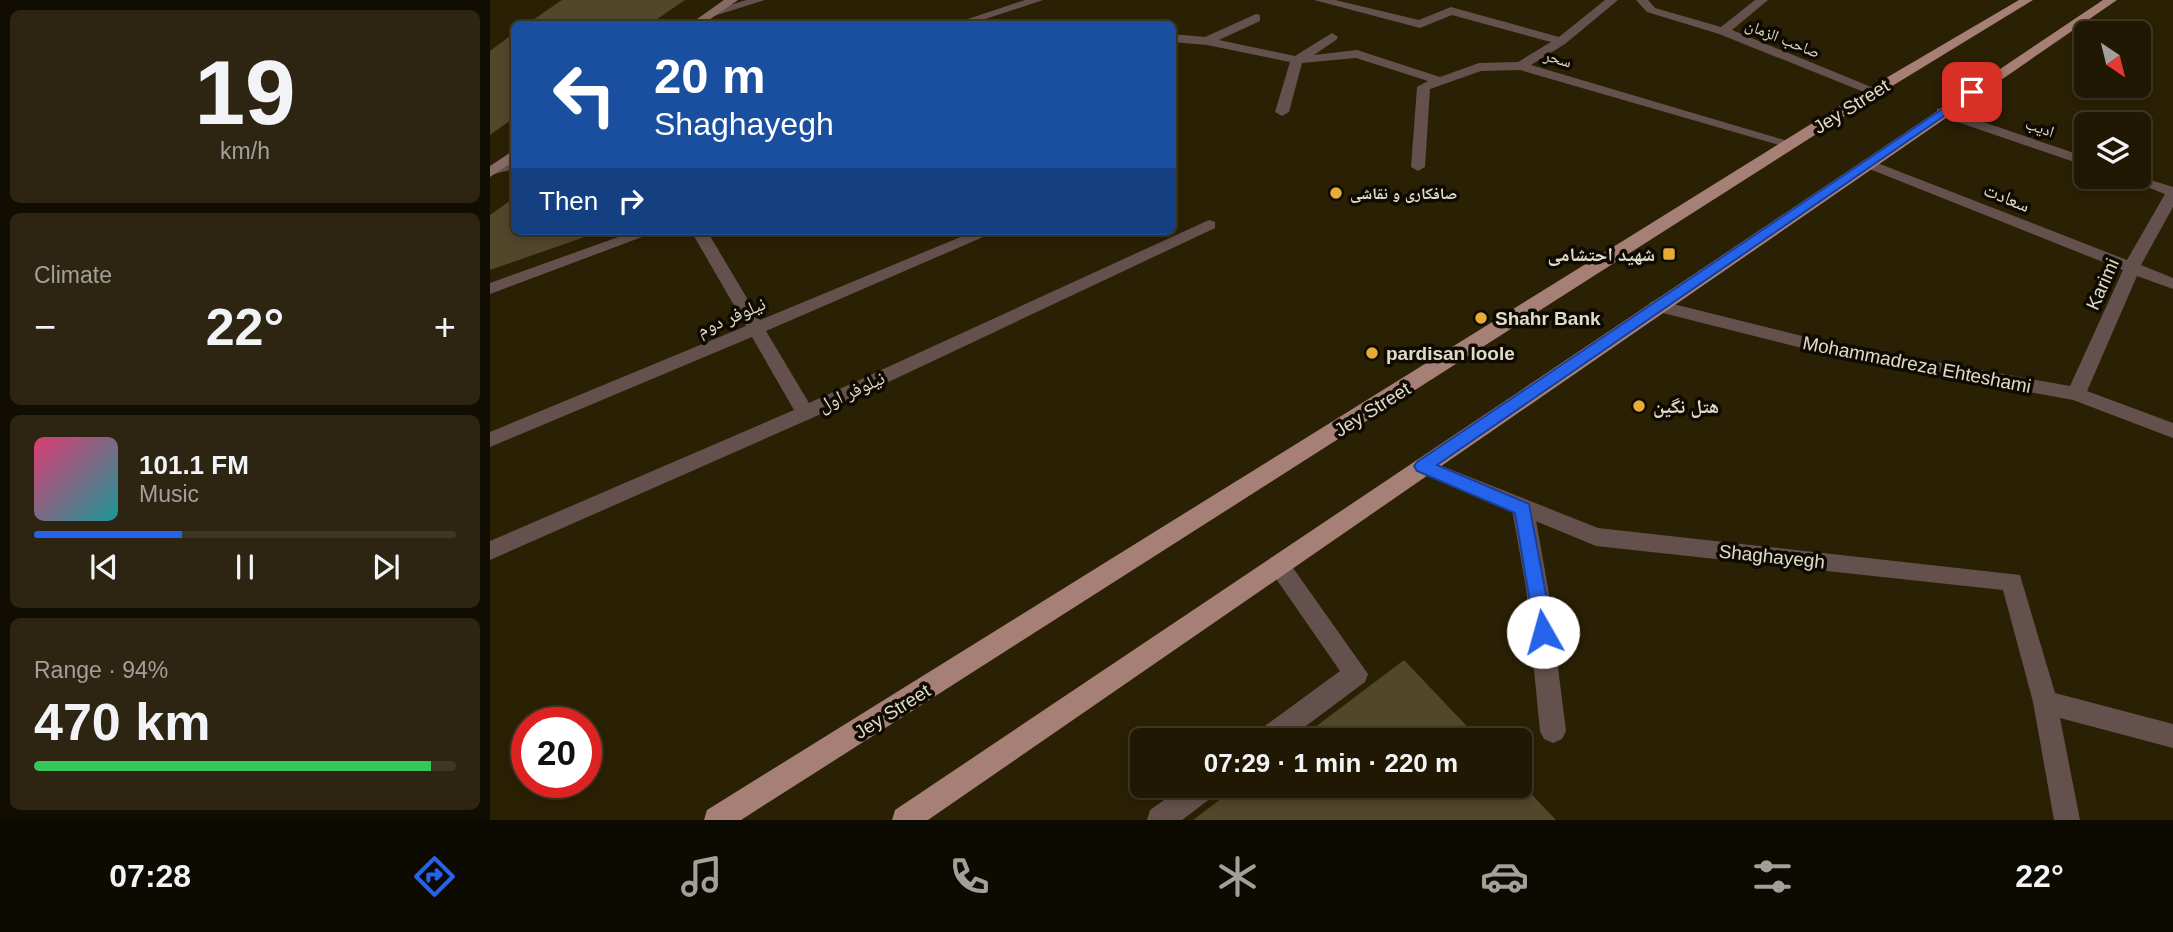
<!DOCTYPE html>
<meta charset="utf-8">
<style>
body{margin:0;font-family:Arial,"Noto Naskh Arabic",sans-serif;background:#2d2512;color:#f1f3f6;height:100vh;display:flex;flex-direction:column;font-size:26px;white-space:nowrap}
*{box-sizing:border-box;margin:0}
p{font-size:23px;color:#a2a09a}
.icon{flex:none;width:38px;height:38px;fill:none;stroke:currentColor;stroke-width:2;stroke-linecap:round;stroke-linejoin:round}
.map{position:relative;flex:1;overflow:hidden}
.drawer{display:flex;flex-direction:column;gap:10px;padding:10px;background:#120d02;width:490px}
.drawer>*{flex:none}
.top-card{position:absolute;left:21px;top:21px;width:665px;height:214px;border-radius:10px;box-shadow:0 4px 10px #0003,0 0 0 2px #3d3725;background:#1a4fa0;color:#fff;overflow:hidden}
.needle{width:46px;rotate:145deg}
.fabs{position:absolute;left:1584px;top:21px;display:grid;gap:14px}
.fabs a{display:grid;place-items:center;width:77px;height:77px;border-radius:10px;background:#201803;box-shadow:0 4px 10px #0003,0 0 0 2px #3d3725;font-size:35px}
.speed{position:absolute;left:21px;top:707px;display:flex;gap:14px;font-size:35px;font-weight:700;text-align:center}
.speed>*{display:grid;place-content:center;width:91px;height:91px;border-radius:50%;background:#201803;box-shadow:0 4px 10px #0003,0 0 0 2px #3d3725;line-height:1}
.speed .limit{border:10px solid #d22;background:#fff;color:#111}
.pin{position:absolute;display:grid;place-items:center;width:60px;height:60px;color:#fff;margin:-30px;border-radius:14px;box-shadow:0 4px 10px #0006}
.me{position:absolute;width:77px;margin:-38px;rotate:353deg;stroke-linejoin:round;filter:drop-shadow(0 0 5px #0008)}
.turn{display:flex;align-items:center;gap:24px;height:147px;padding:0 28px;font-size:32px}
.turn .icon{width:91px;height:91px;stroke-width:2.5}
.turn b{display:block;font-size:49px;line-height:60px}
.then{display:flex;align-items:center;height:66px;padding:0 28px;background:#0003;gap:14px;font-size:26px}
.big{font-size:52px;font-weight:600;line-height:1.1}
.drawer .card{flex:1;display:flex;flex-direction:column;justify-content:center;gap:10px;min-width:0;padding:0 24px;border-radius:10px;background:#2d2512}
.drawer .dial{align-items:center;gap:0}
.dial b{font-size:91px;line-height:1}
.song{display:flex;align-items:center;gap:21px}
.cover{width:84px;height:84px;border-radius:10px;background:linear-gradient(135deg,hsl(340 70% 55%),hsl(180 70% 35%))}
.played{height:7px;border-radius:4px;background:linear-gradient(90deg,#2563eb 35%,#3d3725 35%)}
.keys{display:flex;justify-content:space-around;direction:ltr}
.heat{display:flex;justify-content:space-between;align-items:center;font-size:38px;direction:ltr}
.charge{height:10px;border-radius:5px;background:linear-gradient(90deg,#34c759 94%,#3d3725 0)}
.trip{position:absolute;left:640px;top:728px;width:402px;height:70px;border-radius:10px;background:#201803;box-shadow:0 4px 10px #0003,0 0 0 2px #3d3725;font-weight:600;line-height:70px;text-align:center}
.menu{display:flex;height:112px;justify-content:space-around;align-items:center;background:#0d0a01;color:#a2a09a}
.menu .icon{width:49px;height:49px}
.menu .current{color:#2563eb}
.menu b{font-size:32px;color:#f1f3f6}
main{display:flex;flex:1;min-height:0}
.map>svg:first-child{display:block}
.green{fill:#51472b}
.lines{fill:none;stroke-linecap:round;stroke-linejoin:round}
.service{fill:#64514d;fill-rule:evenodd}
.minor{fill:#64514d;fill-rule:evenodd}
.secondary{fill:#896b65;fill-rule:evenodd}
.primary{fill:#a67f77;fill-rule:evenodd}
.route{fill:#2563eb;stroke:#184099;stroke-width:2}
.poi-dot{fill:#e6ac36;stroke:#0f0b02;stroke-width:2.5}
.labels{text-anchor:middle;stroke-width:7;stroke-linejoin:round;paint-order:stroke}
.far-street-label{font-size:16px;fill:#e0dac9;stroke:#0f0b02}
.far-poi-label{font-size:16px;font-weight:bold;fill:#e0dac9;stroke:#0f0b02;text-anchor:start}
.street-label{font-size:19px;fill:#e0dac9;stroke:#0f0b02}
.poi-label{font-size:19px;font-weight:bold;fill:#e0dac9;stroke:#0f0b02;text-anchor:start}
</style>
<main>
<section class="drawer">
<div class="card dial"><b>19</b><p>km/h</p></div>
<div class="card"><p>Climate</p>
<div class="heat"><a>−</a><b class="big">22°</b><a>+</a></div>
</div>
<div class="card">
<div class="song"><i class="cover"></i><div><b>101.1 FM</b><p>Music</p></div></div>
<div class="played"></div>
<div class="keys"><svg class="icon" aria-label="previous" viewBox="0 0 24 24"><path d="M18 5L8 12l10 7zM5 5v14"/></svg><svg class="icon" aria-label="pause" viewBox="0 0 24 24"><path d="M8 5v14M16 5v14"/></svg><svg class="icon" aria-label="next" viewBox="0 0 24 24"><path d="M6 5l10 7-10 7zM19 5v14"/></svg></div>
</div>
<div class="card"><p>Range · 94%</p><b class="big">470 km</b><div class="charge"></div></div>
</section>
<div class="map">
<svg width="1683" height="820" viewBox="0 0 1683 820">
<rect width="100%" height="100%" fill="#2a2004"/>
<!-- green -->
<g class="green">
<path d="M 72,0 L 195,0 L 160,24 L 37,24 Z"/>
<path d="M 24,33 L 24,118 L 0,135 L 0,51 Z"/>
<path d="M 24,198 L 24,231 L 112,231 L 0,270 L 0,215 Z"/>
<path d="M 914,660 L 990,740 L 808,740 Z"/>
<path d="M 1031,783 L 1066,820 L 703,820 L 748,786 L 1031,786 Z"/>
</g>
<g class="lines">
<!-- service -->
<path class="service" d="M 1033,501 L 1040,503 L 1044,509 L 1058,588 L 1076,731 L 1072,739 L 1063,743 L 1054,739 L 1050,731 L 1036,588 L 1022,509 L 1026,503 Z"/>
<!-- minor -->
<g class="minor">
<path d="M 256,0 L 275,0 L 224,16 L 218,12 Z"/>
<path d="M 535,0 L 553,0 L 480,24 L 463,24 Z"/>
<path d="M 824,0 L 845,0 L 929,20 L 961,7 L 1069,37 L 1115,0 L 1128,0 L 1075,44 L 1041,65 L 1308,144 L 1301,148 L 1296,147 L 1030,70 L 991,71 L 940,89 L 935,167 L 928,171 L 921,167 L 927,87 L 938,81 L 866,58 L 812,63 L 799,112 L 792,116 L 785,112 L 800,62 L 717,45 L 682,42 L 682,34 L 715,37 L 766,14 L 770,15 L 770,21 L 729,40 L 805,56 L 842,33 L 848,37 L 846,40 L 824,55 L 867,50 L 950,77 L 989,63 L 1028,62 L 1061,42 L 962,15 L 930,28 Z"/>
<path d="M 1146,0 L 1158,0 L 1165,8 L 1231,27 L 1265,0 L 1278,0 L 1242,30 L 1391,91 L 1379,94 L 1229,34 L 1157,12 Z"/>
<path d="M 1452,108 L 1596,157 L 1596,166 L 1447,115 L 1447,109 Z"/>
<path d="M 1377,159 L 1637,260 L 1675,194 L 1631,177 L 1648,176 L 1683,187 L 1683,207 L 1651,265 L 1683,278 L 1683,289 L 1647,276 L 1597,391 L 1683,423 L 1683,438 L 1583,400 L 1344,356 L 1161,310 L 1158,306 L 1161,302 L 1167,300 L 1344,344 L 1580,386 L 1633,270 L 1372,166 L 1370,163 Z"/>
<path d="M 24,160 L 24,169 L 0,175 L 0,167 Z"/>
<path d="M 719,220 L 725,222 L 725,228 L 322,418 L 0,560 L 0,541 L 304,410 L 262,337 L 0,447 L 0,432 L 256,326 L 201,231 L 217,231 L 270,320 L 485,231 L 507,231 L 276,331 L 319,403 Z"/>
<path d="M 145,231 L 168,231 L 0,294 L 0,283 Z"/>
<path d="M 932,458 L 1108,528 L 1530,575 L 1565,693 L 1683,724 L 1683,748 L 1570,718 L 1590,820 L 1564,820 L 1543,702 L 1513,590 L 1106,546 L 925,471 L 922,466 L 925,461 Z"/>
<path d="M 788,555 L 796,558 L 878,674 L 875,682 L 797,740 L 764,740 L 768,731 L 850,671 L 780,570 L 777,564 L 780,558 Z"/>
<path d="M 694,786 L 729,786 L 725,795 L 692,820 L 657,820 L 660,810 Z"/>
</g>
<!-- secondary -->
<g class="secondary">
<path d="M 234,0 L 248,0 L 213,24 L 200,24 Z"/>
<path d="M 24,150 L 24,161 L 0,177 L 0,166 Z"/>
</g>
<!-- primary -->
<g class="primary">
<path d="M 1529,0 L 1543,0 L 1389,94 L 251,820 L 214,820 L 217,810 L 1379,88 Z"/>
<path d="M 1613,0 L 1627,0 L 438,820 L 402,820 L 405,810 Z"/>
</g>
</g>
<!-- route -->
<path class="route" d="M 1482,89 L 1486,90 L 1486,94 L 947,465 L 1039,504 L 1063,632 L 1060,638 L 1053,641 L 1046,638 L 1025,513 L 927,471 L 924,466 L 927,462 Z"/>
<!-- markers -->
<g class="poi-dot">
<circle cx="846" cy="193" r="7"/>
<rect x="1172" y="247" width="14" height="14" rx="3.5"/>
<circle cx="991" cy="318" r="7"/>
<circle cx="882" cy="353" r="7"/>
<circle cx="1149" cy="406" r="7"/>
</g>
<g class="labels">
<!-- far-street labels -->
<g class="far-street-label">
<text transform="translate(1293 38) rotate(22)" y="6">صاحب الزمان</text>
<text transform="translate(1068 58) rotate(16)" y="6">سحر</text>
<text transform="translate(1550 127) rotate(19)" y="6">ادیب</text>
</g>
<!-- far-poi labels -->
<g class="far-poi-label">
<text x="860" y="199">صافکاری و نقاشی</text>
</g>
<!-- street labels -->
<g class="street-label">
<text transform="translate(1361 106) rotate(-32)" y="7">Jey Street</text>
<text transform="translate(1517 197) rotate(22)" y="7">سعادت</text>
<text transform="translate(1612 284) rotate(-66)" y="7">Karimi</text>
<text transform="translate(241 316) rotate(-23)" y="7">نیلوفر دوم</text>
<text transform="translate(1427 364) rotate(11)" y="7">Mohammadreza Ehteshami</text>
<text transform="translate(361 391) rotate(-25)" y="7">نیلوفر اول</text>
<text transform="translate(882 409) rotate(-32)" y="7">Jey Street</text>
<text transform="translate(1282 556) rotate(6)" y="7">Shaghayegh</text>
<text transform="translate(402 711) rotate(-32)" y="7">Jey Street</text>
</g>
<!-- poi labels -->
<g class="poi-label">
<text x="1165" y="261" text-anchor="end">شهید احتشامی</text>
<text x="1005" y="325">Shahr Bank</text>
<text x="896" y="360">pardisan loole</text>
<text x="1163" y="413">هتل نگین</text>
</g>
</g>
</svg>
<div class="fabs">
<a><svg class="needle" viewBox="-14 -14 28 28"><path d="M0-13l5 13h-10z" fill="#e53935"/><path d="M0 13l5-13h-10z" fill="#a2a09a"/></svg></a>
<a><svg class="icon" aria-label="layers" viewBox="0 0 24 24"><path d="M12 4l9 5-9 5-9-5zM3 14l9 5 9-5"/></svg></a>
</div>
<div class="speed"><div class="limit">20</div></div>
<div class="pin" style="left:1482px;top:92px;background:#d93025"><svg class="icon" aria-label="arrive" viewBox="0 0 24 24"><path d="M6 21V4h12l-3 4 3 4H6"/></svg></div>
<svg class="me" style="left:1053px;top:632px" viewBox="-20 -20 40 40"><circle r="19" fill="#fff"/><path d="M0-13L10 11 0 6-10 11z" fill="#2563eb"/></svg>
<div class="trip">07:29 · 1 min · 220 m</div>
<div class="top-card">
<div class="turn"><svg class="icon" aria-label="left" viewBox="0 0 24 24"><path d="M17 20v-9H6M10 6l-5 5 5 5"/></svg><div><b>20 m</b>Shaghayegh</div></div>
<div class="then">Then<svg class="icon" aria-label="right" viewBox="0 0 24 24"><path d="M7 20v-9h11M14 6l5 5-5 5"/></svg></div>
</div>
</div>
</main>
<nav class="menu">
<b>07:28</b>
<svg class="icon current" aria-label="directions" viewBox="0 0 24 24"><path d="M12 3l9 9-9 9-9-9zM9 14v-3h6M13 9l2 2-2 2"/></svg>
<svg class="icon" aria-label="music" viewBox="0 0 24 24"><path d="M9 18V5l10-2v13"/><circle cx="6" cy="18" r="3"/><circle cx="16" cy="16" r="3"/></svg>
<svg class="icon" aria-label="phone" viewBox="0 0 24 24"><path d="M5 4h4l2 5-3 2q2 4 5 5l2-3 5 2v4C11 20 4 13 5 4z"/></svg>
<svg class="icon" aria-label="climate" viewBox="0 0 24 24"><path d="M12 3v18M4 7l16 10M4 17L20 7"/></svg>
<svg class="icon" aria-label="car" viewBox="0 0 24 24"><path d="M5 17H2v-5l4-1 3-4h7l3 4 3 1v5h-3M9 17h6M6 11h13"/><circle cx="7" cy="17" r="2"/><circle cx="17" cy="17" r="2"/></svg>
<svg class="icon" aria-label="filters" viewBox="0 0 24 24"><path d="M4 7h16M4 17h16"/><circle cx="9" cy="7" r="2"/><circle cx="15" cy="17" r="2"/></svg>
<b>22°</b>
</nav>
